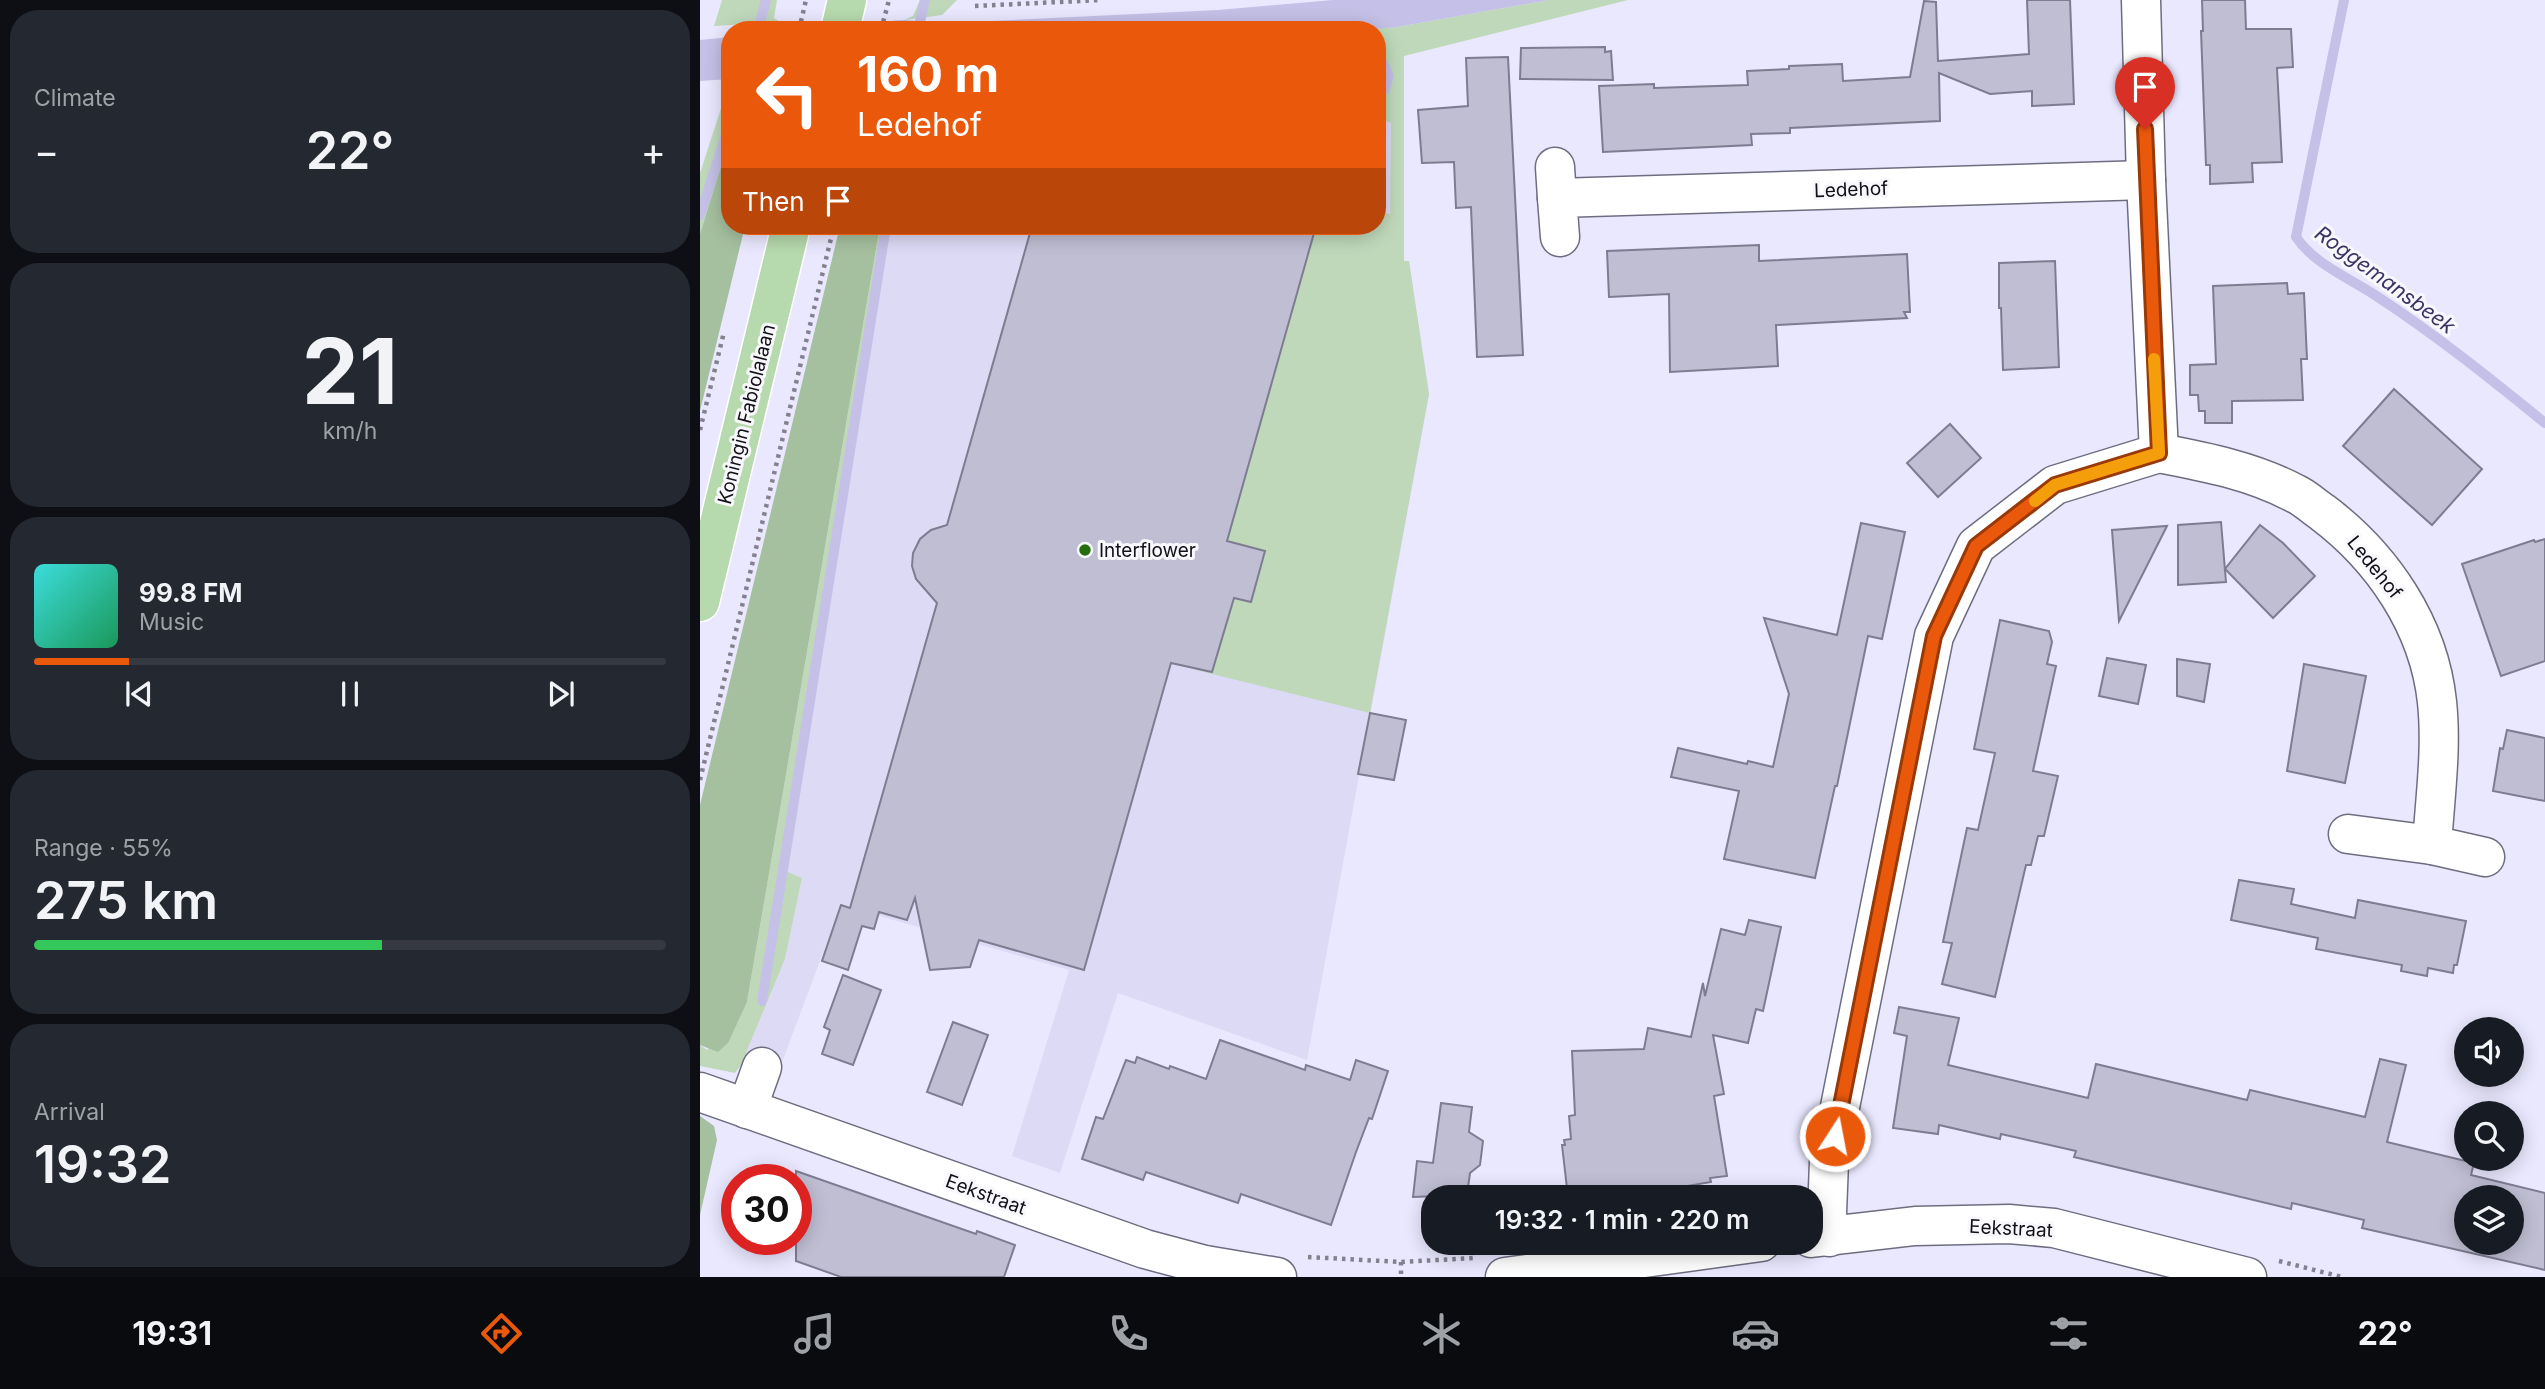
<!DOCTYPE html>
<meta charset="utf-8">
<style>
body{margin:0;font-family:Inter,sans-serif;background:#242831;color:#f1f3f6;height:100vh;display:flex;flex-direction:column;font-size:26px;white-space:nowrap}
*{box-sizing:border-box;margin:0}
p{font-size:23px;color:#9ea1a6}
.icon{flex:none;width:38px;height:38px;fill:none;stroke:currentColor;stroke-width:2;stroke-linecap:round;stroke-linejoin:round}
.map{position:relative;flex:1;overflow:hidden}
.sheet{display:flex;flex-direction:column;gap:10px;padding:10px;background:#0d0f14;width:700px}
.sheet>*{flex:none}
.hud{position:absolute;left:21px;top:21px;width:665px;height:214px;border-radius:28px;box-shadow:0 4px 18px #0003;background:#ea580c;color:#fff;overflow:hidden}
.fabs{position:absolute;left:1754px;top:1017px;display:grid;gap:14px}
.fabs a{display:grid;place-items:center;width:70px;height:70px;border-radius:50%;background:#171b24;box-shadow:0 4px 18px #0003;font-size:35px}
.speed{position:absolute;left:21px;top:1164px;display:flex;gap:14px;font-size:35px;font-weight:700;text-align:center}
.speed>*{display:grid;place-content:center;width:91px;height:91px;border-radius:50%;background:#171b24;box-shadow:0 4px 18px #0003;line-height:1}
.speed .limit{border:10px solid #d22;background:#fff;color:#111}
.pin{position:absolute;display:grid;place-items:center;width:60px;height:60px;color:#fff;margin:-72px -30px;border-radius:50% 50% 50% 0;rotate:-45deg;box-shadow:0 0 7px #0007}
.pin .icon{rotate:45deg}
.me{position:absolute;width:77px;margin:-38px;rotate:11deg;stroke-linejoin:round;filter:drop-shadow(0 0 5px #0008)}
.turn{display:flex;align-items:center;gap:24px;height:147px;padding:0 21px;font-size:32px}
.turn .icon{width:91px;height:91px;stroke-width:2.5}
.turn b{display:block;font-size:49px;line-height:60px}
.then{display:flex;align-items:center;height:66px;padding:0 21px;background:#0003;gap:14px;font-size:26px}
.big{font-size:52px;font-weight:600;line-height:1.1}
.sheet .card{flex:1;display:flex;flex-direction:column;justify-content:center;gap:10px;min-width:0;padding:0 24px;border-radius:28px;background:#242831}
.sheet .dial{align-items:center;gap:0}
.dial b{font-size:91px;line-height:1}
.song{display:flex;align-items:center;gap:21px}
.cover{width:84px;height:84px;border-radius:10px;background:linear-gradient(135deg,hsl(180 70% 55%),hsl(150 70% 35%))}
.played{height:7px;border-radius:4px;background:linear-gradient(90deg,#ea580c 15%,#363941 15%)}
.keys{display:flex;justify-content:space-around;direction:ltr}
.heat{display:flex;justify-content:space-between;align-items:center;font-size:38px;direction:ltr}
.charge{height:10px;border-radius:5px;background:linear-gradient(90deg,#34c759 55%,#363941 0)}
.trip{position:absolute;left:721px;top:1185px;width:402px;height:70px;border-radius:28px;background:#171b24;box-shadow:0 4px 18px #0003;font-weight:600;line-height:70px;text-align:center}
.tab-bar{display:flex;height:112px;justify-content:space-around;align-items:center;background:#090b0e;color:#9ea1a6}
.tab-bar .icon{width:49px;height:49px}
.tab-bar .current{color:#ea580c}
.tab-bar b{font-size:32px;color:#f1f3f6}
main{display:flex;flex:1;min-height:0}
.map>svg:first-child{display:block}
.built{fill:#dddaf6}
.green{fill:#bfd8ba}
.forest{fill:#a5c09f}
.water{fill:#c4c0e7}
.pier{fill:#eae8fe}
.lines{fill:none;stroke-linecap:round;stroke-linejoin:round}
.stream{stroke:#c4c0e7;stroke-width:10}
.building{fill:#c0bed3;stroke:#7e7c90;stroke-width:2;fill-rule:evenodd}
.minor-casing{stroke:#6e6d80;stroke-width:41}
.major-casing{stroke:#fff;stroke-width:41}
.path{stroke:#838190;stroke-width:4.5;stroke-dasharray:3.5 5;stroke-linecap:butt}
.minor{stroke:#fff;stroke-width:38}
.major{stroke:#b6d9ad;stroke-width:38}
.route-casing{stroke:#983908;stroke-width:18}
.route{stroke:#ea580c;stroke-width:12}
.slow{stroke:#f59e0b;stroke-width:12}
.poi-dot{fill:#256e0d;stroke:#f8f8fc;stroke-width:2.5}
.labels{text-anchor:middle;stroke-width:6;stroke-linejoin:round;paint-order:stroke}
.street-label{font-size:19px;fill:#121118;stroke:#f8f8fc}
.poi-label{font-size:19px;fill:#121118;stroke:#f8f8fc;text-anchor:start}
.water-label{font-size:21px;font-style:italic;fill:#3c3365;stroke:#f8f8fc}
</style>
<main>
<section class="sheet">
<div class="card"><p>Climate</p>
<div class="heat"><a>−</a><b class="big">22°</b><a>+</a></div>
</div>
<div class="card dial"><b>21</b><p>km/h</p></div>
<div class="card">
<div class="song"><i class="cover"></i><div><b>99.8 FM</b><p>Music</p></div></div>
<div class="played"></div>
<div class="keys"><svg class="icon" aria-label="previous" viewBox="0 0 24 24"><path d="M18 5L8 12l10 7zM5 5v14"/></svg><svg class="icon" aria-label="pause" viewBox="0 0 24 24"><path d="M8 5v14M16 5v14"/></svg><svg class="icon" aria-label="next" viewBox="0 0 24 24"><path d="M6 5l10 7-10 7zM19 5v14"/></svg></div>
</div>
<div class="card"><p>Range · 55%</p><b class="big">275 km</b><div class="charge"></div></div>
<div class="card"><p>Arrival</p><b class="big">19:32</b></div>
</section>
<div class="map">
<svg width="1845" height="1277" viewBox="0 0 1845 1277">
<rect width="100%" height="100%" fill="#eae8fe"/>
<!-- built -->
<path class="built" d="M 697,27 L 704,46 L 704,261 L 709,261 L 729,394 L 607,1060 L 418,993 L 360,1173 L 312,1156 L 369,970 L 141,905 L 79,1070 L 46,1053 L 85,959 L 102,878 L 86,871 L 189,226 L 677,226 L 677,30 L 666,30 Z"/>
<!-- green -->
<g class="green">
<path d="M 22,0 L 77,0 L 74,18 L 80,22 L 14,26 Z"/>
<path d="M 220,0 L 257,0 L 242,15 L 204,20 L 213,16 Z"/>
<path d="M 849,0 L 928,0 L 704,56 L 704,261 L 709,261 L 729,394 L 670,713 L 496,670 L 497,668 L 512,672 L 532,606 L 511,599 L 616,226 L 677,226 L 677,211 L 690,214 L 691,123 L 677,119 L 677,30 L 666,30 L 697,27 Z"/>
<path d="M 27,90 L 30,90 L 30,137 L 0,234 L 0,173 Z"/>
<path d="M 180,226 L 189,226 L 86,871 L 102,878 L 85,959 L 46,1053 L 49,1054 L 35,1073 L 0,1066 L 0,1045 L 7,1050 L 47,1002 Z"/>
</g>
<!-- forest -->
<g class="forest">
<path d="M 30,137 L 30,226 L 45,226 L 0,411 L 0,234 Z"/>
<path d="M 140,226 L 180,226 L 47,1002 L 28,1043 L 18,1052 L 0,1045 L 0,805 Z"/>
<path d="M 0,1116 L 14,1126 L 17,1140 L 0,1215 Z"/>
</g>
<!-- water -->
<g class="water">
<path d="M 633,0 L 849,0 L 697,27 L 666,30 L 67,30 L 87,25 L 204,20 L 250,23 L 518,10 Z"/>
<path d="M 30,37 L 30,79 L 0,81 L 0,40 Z"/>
<path d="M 677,54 L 687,60 L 694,76 L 689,93 L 677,101 Z"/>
</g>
<!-- pier -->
<path class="pier" d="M 195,18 L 192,30 L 86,30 L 88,21 Z"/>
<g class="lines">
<!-- stream -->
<g class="stream">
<path d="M 1644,0 L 1596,237 C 1615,265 1650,278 1678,297 C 1736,335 1791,379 1845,423"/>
<path d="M 58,30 L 66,0"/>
<path d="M 218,30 L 225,0"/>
<path d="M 0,215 L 30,123"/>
<path d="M 62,1001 L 186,226"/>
</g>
</g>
<!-- building -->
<g class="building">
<path d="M 1327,0 L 1370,0 L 1374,104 L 1332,106 L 1332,91 L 1290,94 L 1239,73 L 1240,121 L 1090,128 L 1090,133 L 1051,134 L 1052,145 L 903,152 L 899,86 L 954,84 L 954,88 L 1048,85 L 1047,71 L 1089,69 L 1089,66 L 1142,64 L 1143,81 L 1210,77 L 1224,1 L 1236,2 L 1238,61 L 1329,54 Z"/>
<path d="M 1502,0 L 1545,0 L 1546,29 L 1591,29 L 1593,67 L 1577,68 L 1582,162 L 1552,163 L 1553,182 L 1510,184 L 1510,165 L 1506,165 L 1501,31 L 1503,31 Z"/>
<path d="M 905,47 L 905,52 L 911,51 L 913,80 L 820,79 L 821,48 Z"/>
<path d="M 808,57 L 823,355 L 777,357 L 771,207 L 756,208 L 754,162 L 722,163 L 718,110 L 768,106 L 766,58 Z"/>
<path d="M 332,226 L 616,226 L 527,541 L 565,551 L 551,602 L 534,598 L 512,672 L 471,663 L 384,970 L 279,940 L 270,967 L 230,970 L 215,898 L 207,920 L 179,912 L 174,929 L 162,926 L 148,970 L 122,961 L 141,905 L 150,908 L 237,603 L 216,579 L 212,566 L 213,553 L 220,539 L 231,530 L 247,525 Z"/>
<path d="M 1059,245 L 1059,261 L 1207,254 L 1210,312 L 1204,312 L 1207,318 L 1076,325 L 1078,366 L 970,372 L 969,294 L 909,297 L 907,251 Z"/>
<path d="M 1355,261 L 1359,367 L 1303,370 L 1301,308 L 1299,308 L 1299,263 Z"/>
<path d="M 1587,283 L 1588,294 L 1604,293 L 1607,359 L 1601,359 L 1603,400 L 1532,401 L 1532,423 L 1505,423 L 1505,411 L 1499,411 L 1498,395 L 1490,395 L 1490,365 L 1516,364 L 1513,286 Z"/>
<path d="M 1694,389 L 1782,469 L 1732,525 L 1643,446 Z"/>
<path d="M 1250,424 L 1281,458 L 1238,497 L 1207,463 Z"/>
<path d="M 1521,522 L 1526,582 L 1478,585 L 1478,525 Z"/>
<path d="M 1161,523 L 1205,532 L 1182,639 L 1168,636 L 1137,786 L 1135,786 L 1115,878 L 1024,859 L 1039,791 L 971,777 L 978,748 L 1047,764 L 1048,761 L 1073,767 L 1089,694 L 1064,618 L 1137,635 Z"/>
<path d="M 1560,525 L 1583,543 L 1615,576 L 1573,618 L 1525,569 Z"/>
<path d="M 1467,526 L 1419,621 L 1412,530 Z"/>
<path d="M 1845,539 L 1845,661 L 1801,676 L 1762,564 L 1834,540 L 1835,542 Z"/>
<path d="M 1300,620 L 1349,631 L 1352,642 L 1347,664 L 1356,666 L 1333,771 L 1358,776 L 1344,836 L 1338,836 L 1331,865 L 1326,865 L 1295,997 L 1242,984 L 1252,943 L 1243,942 L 1267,828 L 1278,830 L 1295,753 L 1274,749 Z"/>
<path d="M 1407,658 L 1446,665 L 1438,704 L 1399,696 Z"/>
<path d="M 1477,659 L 1510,664 L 1504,702 L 1477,696 Z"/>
<path d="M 1604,664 L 1666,676 L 1645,783 L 1587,771 Z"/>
<path d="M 670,713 L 706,720 L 694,780 L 658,774 Z"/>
<path d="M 1807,730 L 1845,738 L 1845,801 L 1793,791 L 1800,748 L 1803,749 Z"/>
<path d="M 1539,880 L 1594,889 L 1591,904 L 1655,918 L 1658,900 L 1766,921 L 1757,965 L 1754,965 L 1753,973 L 1728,968 L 1727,976 L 1701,971 L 1702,965 L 1616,949 L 1618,938 L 1531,920 Z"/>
<path d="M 1049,920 L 1081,927 L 1063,1011 L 1056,1009 L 1048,1043 L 1013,1035 L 1024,1094 L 1014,1096 L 1027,1176 L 1010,1178 L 1011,1182 L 946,1193 L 947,1197 L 868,1197 L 862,1145 L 865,1145 L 864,1140 L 871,1139 L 869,1116 L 875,1115 L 872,1051 L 944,1049 L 948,1028 L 991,1037 L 1003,983 L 1005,996 L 1021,929 L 1045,935 Z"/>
<path d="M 143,975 L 181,990 L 153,1065 L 122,1054 L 130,1030 L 124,1027 Z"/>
<path d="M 1199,1007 L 1259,1018 L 1248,1065 L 1388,1098 L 1396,1064 L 1547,1100 L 1550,1090 L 1665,1117 L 1680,1059 L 1706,1065 L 1687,1142 L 1774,1163 L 1771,1175 L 1845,1193 L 1845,1270 L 1662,1228 L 1664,1220 L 1592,1203 L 1591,1209 L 1374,1157 L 1376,1151 L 1301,1134 L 1300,1139 L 1239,1125 L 1238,1134 L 1193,1128 L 1207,1036 L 1194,1033 ZM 1766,1197 L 1811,1197 L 1811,1242 L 1766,1242 Z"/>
<path d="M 253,1022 L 288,1035 L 262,1105 L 227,1092 Z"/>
<path d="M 520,1040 L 605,1070 L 606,1065 L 650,1080 L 656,1060 L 688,1071 L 672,1119 L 669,1118 L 656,1152 L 631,1225 L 541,1194 L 538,1203 L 446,1172 L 443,1180 L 382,1159 L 396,1117 L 403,1119 L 426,1060 L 435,1063 L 437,1057 L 469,1069 L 470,1066 L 506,1079 Z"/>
<path d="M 741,1103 L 772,1107 L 769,1132 L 783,1141 L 780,1165 L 770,1173 L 767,1195 L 713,1197 L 717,1161 L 733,1163 Z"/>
<path d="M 96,1171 L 276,1234 L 277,1231 L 315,1245 L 304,1277 L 141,1277 L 96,1261 Z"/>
</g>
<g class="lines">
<defs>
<g id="minor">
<path d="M 855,167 L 857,198"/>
<path d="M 860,237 L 857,198 L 1446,180"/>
<path d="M 1459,453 C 1506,462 1553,471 1596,494 C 1605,498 1613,506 1622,512 C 1682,557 1729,625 1737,702 C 1742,749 1735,798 1732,845 L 1785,857"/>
<path d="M 1648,834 L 1732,845"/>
<path d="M 0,1092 L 445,1249 L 505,1265 L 577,1277"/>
<path d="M 47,1109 L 62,1067"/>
<path d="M 1129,1237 L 1127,1213 L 1129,1162 L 1234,636 L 1276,546 L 1355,485 L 1459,453 L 1446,180 L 1441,0"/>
<path d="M 1111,1238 L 1215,1226 L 1309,1224 L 1354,1228 L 1547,1277"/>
<path d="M 805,1277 L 1061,1242"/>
</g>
<g id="major">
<path d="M 140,30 L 147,0"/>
<path d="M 0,602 L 91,226"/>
</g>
</defs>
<!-- minor casing -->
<use href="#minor" class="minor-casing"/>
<!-- major casing -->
<use href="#major" class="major-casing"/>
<!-- path -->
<g class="path">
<path d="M 275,6 L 401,0"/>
<path d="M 99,30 L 106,0"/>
<path d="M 181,30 L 189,0"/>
<path d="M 0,430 L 24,332"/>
<path d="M 0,780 L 134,226"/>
<path d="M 608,1257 L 701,1262 L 774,1258"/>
<path d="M 1579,1261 L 1642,1277"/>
<path d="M 701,1262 L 701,1277"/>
</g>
<!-- minor -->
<use href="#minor" class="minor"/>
<!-- major -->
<use href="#major" class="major"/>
</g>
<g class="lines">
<defs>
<path id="route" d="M 1135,1136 L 1234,636 L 1276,546 L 1355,485 L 1459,453 L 1445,129"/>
</defs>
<!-- route casing -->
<use href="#route" class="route-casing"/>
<!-- route -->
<use href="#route" class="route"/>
<!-- slow -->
<path class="slow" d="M 1335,501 L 1355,485 L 1459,453 L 1454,359"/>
</g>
<!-- markers -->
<circle class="poi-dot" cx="385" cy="550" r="7"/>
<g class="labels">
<!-- street labels -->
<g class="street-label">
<text transform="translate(1151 189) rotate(-2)" y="7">Ledehof</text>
<text transform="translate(46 414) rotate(-76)" y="7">Koningin Fabiolalaan</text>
<text transform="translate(1675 567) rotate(51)" y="7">Ledehof</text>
<text transform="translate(286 1194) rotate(20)" y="7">Eekstraat</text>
<text transform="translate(1311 1228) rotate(3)" y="7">Eekstraat</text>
</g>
<!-- poi labels -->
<g class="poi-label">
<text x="399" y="557">Interflower</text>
</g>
<!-- water labels -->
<g class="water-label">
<text transform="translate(1685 280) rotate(36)" y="7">Roggemansbeek</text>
</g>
</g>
</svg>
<div class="fabs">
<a><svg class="icon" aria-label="sound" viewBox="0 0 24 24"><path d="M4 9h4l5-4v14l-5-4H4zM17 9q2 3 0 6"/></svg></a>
<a><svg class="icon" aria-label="search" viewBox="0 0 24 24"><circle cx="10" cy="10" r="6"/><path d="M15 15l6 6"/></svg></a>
<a><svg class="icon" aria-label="layers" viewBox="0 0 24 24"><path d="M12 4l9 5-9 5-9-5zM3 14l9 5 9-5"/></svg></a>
</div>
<div class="speed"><div class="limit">30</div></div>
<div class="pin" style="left:1445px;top:129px;background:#d93025"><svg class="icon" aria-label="arrive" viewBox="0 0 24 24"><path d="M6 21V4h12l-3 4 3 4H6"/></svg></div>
<svg class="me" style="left:1135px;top:1136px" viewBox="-20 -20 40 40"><circle r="17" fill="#ea580c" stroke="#fff" stroke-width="3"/><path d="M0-11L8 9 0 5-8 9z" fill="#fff"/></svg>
<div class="trip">19:32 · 1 min · 220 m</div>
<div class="hud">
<div class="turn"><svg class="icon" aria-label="left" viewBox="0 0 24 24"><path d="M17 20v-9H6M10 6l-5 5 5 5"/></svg><div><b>160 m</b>Ledehof</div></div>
<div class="then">Then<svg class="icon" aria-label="arrive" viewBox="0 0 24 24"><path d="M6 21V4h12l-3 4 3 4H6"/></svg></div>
</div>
</div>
</main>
<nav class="tab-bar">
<b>19:31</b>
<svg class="icon current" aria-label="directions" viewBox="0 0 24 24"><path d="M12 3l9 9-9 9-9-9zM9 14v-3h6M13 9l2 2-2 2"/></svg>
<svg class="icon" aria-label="music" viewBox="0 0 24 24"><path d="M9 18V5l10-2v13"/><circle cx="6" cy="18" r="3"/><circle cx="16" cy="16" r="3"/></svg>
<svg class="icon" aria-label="phone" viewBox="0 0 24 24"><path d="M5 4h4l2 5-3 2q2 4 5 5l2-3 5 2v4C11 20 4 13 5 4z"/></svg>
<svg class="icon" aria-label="climate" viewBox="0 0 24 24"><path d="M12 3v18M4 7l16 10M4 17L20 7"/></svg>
<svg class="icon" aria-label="car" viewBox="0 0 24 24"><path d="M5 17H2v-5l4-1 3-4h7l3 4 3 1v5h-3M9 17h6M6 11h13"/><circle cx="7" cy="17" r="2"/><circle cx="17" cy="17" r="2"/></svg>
<svg class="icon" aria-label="filters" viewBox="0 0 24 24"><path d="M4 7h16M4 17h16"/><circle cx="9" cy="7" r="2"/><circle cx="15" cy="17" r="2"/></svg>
<b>22°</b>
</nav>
